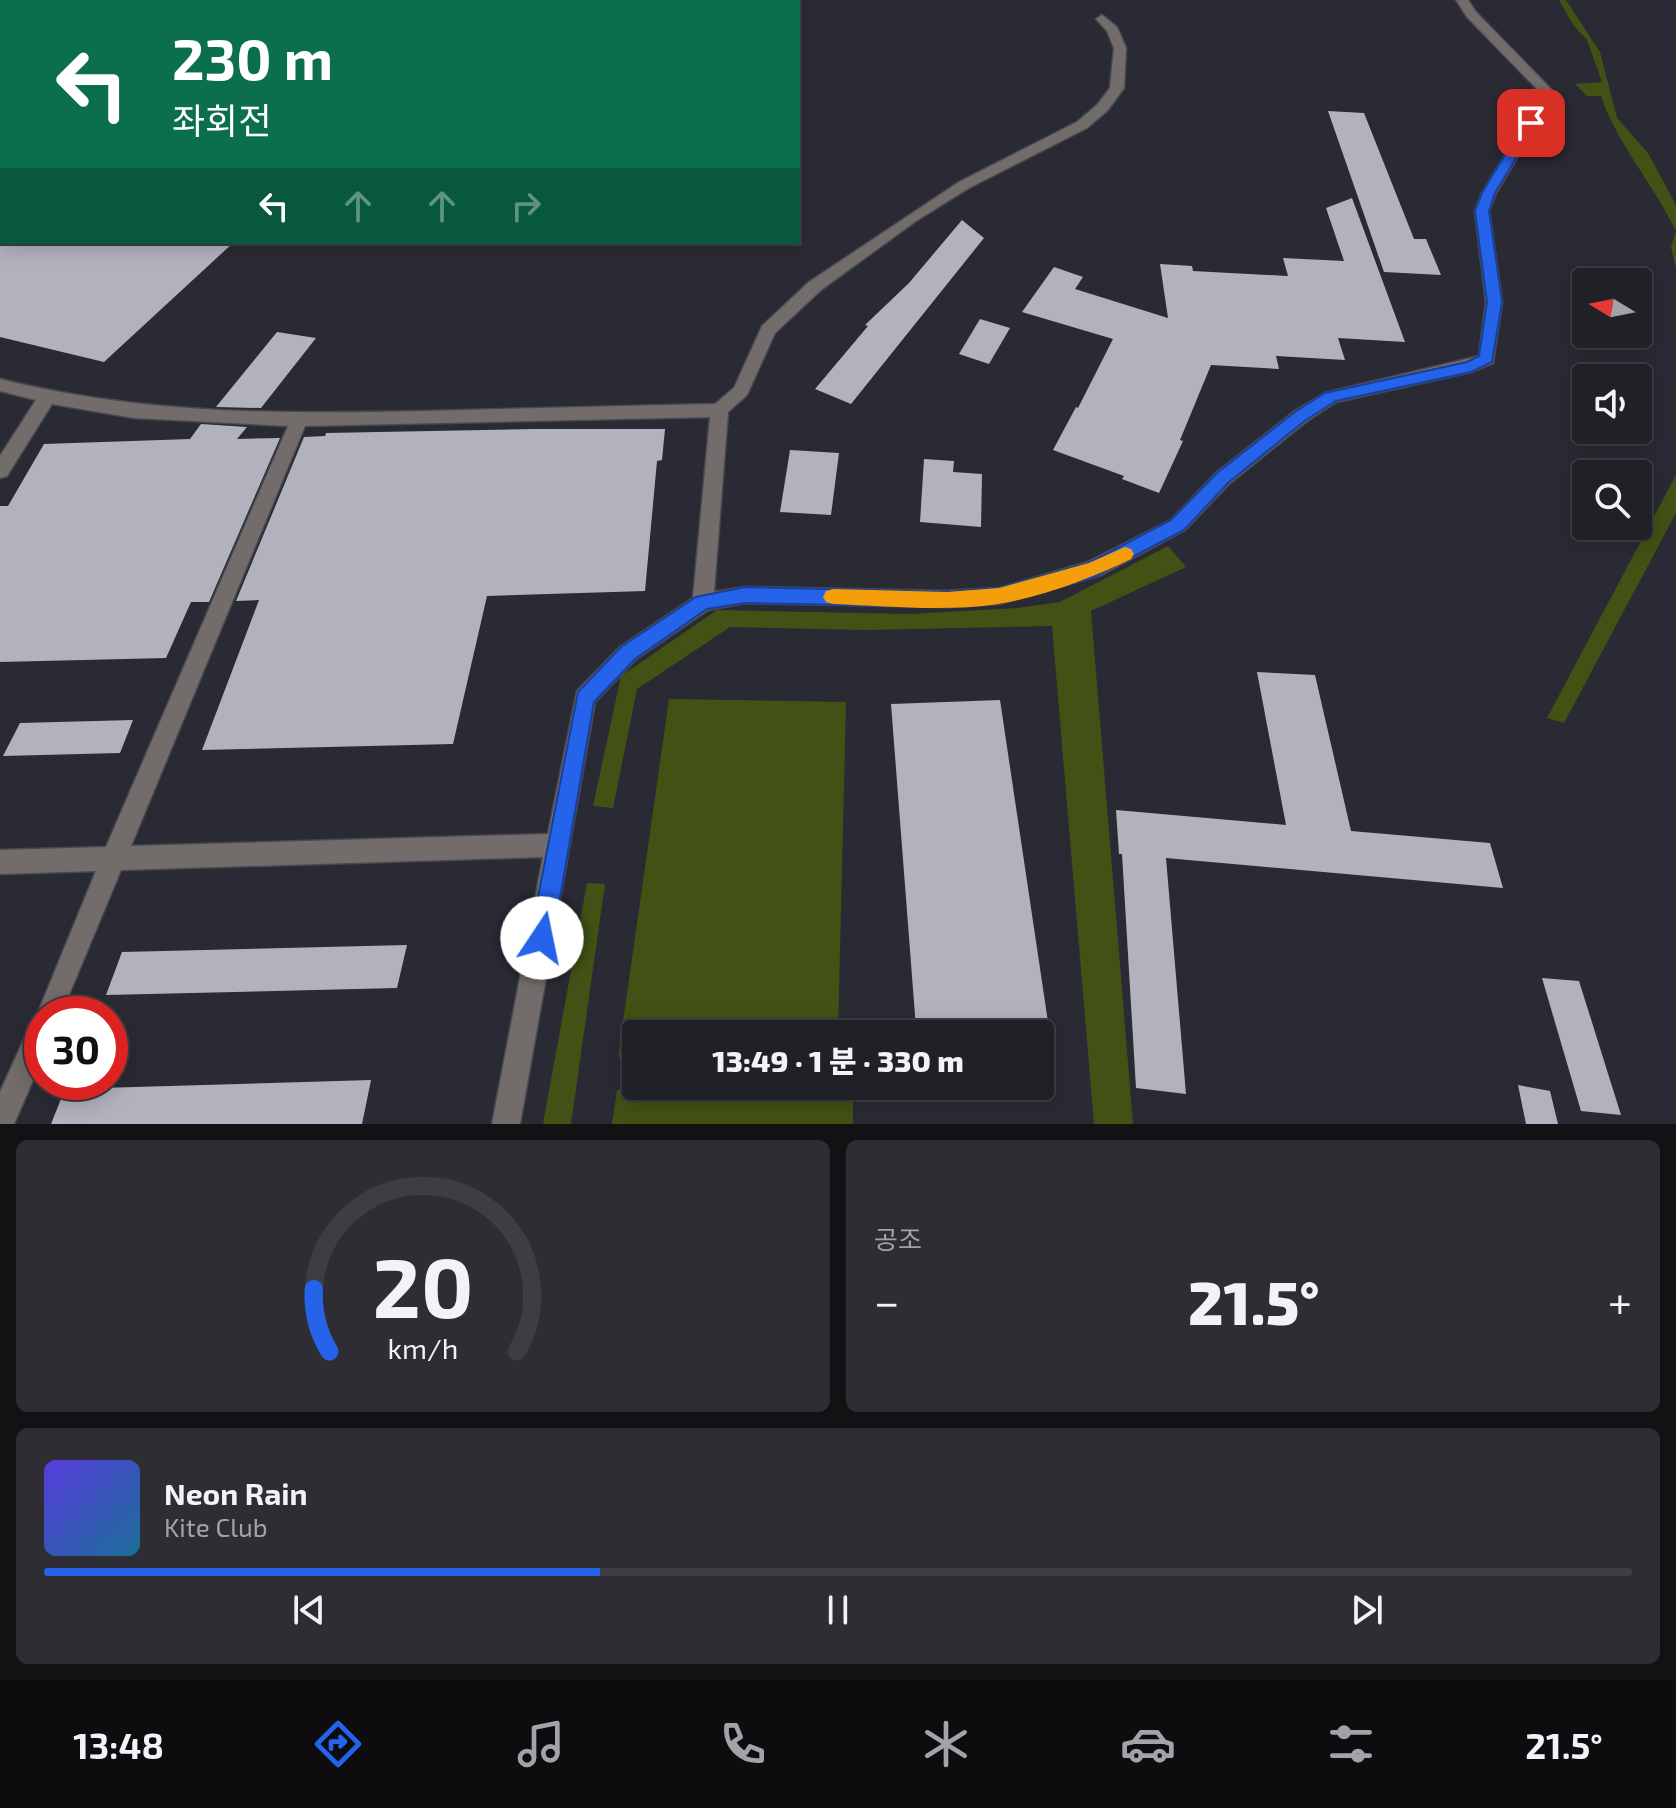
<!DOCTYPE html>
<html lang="ko">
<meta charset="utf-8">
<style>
body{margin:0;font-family:"Exo 2","Noto Sans KR",sans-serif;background:#2d2d33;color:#f1f3f6;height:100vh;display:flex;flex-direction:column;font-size:30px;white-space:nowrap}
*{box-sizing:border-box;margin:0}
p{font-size:26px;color:#a2a3a7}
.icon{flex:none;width:44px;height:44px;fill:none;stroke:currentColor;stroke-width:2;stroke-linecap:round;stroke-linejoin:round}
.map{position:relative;height:1124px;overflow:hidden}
.panel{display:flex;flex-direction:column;gap:16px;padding:16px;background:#121215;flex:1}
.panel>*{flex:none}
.banner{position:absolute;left:0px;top:0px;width:800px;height:244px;box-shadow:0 4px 20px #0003,0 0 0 2px #3d3e44;background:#0b6e4f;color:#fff;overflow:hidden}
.needle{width:52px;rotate:280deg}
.controls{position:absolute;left:1572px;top:268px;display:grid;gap:16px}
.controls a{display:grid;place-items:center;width:80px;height:80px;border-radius:8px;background:#202027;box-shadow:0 4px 20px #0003,0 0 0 2px #3d3e44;font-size:40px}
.speed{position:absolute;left:24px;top:996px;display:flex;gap:16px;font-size:40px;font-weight:700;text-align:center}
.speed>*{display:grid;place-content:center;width:104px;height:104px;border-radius:50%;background:#202027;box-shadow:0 4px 20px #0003,0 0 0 2px #3d3e44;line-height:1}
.speed .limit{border:12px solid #d22;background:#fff;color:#111}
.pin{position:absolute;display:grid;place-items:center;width:68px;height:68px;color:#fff;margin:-34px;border-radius:16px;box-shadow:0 4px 12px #0006}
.me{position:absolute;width:88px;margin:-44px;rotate:11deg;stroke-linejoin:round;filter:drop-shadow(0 0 6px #0008)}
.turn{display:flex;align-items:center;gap:28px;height:168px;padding:0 40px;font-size:36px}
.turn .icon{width:104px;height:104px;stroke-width:2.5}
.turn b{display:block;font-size:56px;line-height:68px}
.lanes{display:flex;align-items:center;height:76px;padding:0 40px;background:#0003;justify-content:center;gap:40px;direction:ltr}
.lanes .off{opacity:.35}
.big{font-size:60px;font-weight:800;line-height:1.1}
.panel .widget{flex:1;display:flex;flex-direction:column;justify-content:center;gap:12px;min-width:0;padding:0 28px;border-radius:12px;background:#2d2d33}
.panel .dial{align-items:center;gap:0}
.dial svg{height:208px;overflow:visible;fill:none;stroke:#3d3e44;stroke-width:7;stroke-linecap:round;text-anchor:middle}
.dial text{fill:#f1f3f6;stroke:none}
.song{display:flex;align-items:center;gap:24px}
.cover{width:96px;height:96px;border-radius:12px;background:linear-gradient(135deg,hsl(250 70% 55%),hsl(200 70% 35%))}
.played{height:8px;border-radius:4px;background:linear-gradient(90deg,#2563eb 35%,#3d3e44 35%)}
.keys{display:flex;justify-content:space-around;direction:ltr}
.heat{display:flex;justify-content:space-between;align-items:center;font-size:44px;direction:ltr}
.panel .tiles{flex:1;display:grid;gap:16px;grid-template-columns:1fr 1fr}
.widget:last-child{grid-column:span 2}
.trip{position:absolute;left:622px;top:1020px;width:432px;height:80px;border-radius:8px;background:#202027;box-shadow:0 4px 20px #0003,0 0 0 2px #3d3e44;font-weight:800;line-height:80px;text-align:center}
.tabs{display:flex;height:128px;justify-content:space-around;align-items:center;background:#0d0d10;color:#a2a3a7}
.tabs .icon{width:56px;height:56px}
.tabs .selected{color:#2563eb}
.tabs b{font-size:36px;color:#f1f3f6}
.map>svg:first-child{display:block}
.green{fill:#415214}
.building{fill:#b2b2be}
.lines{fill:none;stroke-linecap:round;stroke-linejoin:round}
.minor-casing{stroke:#484851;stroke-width:3}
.minor{fill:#726d6b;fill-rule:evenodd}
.route{fill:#2563eb;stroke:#184099;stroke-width:2}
.slow{fill:#f59e0b}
</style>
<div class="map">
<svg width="1676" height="1124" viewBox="0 0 1676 1124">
<rect width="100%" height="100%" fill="#2a2a34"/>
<!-- green -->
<g class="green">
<path d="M 1559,0 L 1566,0 L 1600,52 L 1617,118 L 1648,153 L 1676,205 L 1676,269 L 1671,247 L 1676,231 C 1654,185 1616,142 1601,96 L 1587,96 L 1575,84 L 1602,82 L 1587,40 L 1574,26 Z"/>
<path d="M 1676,475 L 1676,513 L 1564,723 L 1547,718 Z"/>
<path d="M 1168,546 L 1186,567 L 1091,611 L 1133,1124 L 1094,1124 L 1052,626 L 866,630 L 730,627 L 637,689 L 613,808 L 593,806 L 621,676 L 717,610 L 909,614 L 1017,608 L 1060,602 Z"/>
<path d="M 669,699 L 846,702 L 838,1034 L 636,1034 L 636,1058 L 618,1057 Z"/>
<path d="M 587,883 L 605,884 L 571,1124 L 543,1124 Z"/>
<path d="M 617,1090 L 853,1096 L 853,1124 L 612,1124 Z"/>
</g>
<!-- building -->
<g class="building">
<path d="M 1328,111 L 1364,113 L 1414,239 L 1426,239 L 1441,275 L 1384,272 Z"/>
<path d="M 1352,198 L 1405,342 L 1338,338 L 1345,360 L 1276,356 L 1279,369 L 1211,365 L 1180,440 L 1183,441 L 1159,493 L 1122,479 L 1124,476 L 1053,450 L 1076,407 L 1078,408 L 1113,339 L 1022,312 L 1054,267 L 1083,277 L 1075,289 L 1168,318 L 1160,264 L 1192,266 L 1193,271 L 1288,276 L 1283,258 L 1344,261 L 1326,208 Z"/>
<path d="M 962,220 L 984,238 L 851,404 L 815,389 L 868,326 L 865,325 L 909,283 Z"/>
<path d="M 0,242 L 234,242 L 104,362 L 0,337 Z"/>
<path d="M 980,319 L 1010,328 L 989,364 L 959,354 Z"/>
<path d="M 277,332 L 316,338 L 261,408 L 216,407 Z"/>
<path d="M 201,424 L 247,427 L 237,439 L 280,438 L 209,602 L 191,602 L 166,658 L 0,662 L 0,506 L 8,506 L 44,444 L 190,439 Z"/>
<path d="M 532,429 L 665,429 L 662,460 L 657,461 L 645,591 L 487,596 L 453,744 L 202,750 L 259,600 L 236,601 L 304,437 L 325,436 L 326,433 Z"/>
<path d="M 790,450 L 839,453 L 831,515 L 780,512 Z"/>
<path d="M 924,459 L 954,461 L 953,472 L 982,474 L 981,527 L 920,522 Z"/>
<path d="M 1257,672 L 1315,675 L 1351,831 L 1490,843 L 1503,888 L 1166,858 L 1186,1094 L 1136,1088 L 1122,854 L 1119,854 L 1116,810 L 1286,825 Z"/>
<path d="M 1000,700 L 1048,1022 L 916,1028 L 891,704 Z"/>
<path d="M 133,720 L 120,753 L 3,756 L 20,723 Z"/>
<path d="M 407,945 L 397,988 L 106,995 L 122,952 Z"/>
<path d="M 1542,978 L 1579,981 L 1621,1115 L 1581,1111 Z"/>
<path d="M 371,1080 L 362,1124 L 51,1124 L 65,1089 Z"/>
<path d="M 1518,1085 L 1550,1091 L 1558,1124 L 1526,1124 Z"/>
</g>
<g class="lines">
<defs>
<g id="minor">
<path d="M 216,0 L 232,0 L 215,2 Z"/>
<path d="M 1456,0 L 1468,0 L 1476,12 L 1551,89 L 1552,100 L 1496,193 L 1489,211 L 1502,302 L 1493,363 L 1471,372 L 1336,402 L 1307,421 L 1230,483 L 1185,530 L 1101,575 L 999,604 L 947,607 L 745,603 L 708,610 L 636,659 L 595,702 L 520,1124 L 492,1124 L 543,857 L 121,870 L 61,1014 L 42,1014 L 42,1060 L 14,1124 L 0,1124 L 0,1092 L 33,1019 L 36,1017 L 96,871 L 0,874 L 0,850 L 106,847 L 288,426 L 134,418 L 52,404 L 7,476 L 0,478 L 0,456 L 36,400 L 0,391 L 0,379 C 144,415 282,414 429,411 C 524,408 619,406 715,404 L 734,388 L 762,326 L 809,282 L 959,182 L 1077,122 L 1098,104 L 1110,88 L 1114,48 L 1107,31 L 1096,19 L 1102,15 L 1117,27 L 1126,48 L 1124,88 L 1108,110 L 1087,128 L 969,188 L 916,221 L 821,290 L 775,333 L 747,395 L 728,412 L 714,592 L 745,587 L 947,591 L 999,588 L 1088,562 L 1171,520 L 1216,473 L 1295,411 L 1325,393 L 1479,356 L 1486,302 L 1475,211 L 1482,193 L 1538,100 L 1538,90 L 1467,17 ZM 710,417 L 693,598 L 620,647 L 577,691 L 548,834 L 131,846 L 305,426 Z"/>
<path d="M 2,101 L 2,109 L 0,110 L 0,102 Z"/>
</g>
</defs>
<!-- minor casing -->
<use href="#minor" class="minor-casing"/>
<!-- minor -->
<use href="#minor" class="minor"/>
</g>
<!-- route -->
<path class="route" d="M 1531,119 L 1537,123 L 1495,193 L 1489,211 L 1502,302 L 1492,362 L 1471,372 L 1336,401 L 1306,420 L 1229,482 L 1184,530 L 1094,577 L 999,603 L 947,607 L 745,603 L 707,609 L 635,659 L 594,702 L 553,938 L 550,946 L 542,949 L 534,946 L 530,938 L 578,692 L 621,647 L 696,597 L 745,587 L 947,592 L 999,588 L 1089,563 L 1171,520 L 1217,473 L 1295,412 L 1325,393 L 1467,362 L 1479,356 L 1487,302 L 1475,211 L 1482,193 L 1524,123 Z"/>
<!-- slow -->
<path class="slow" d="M 1125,547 L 1131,549 L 1134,554 L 1131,559 C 1092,578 1041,597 998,604 C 944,612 887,606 833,604 L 826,602 L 823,597 L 826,591 L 833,589 L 947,592 L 999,588 L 1089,563 Z"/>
</svg>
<div class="controls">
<a><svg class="needle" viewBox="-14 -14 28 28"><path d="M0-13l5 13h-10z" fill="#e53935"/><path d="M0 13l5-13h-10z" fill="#a2a3a7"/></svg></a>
<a><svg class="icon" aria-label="sound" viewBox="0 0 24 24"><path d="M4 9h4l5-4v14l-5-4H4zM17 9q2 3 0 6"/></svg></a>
<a><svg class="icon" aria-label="search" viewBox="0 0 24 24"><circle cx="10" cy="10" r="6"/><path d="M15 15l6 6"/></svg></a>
</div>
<div class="speed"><div class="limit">30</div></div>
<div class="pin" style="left:1531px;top:123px;background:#d93025"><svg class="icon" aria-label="arrive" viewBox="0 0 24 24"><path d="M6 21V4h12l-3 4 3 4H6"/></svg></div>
<svg class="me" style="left:542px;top:938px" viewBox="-20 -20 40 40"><circle r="19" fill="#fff"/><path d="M0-13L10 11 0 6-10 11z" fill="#2563eb"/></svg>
<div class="trip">13:49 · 1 분 · 330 m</div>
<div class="banner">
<div class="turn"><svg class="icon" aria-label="left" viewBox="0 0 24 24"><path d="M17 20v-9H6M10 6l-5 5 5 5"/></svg><div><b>230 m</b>좌회전</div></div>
<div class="lanes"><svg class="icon" aria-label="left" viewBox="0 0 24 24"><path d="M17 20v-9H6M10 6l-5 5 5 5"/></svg><svg class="icon off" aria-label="ahead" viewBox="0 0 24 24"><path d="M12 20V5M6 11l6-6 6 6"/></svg><svg class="icon off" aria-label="ahead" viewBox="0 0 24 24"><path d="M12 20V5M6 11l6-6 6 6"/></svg><svg class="icon off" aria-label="right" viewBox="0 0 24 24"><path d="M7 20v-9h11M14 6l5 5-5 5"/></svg></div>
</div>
</div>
<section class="panel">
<div class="tiles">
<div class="widget dial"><svg viewBox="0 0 100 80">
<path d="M14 69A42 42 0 1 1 86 69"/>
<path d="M14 69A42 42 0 0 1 8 45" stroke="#2563eb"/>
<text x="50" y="56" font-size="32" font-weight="700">20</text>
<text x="50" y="72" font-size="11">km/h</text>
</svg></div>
<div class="widget"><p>공조</p>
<div class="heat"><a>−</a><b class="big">21.5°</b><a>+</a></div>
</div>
<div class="widget">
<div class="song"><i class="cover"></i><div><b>Neon Rain</b><p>Kite Club</p></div></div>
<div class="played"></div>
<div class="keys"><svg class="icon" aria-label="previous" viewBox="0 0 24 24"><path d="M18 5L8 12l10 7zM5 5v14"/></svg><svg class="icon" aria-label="pause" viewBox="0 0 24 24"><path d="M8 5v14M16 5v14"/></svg><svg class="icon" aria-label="next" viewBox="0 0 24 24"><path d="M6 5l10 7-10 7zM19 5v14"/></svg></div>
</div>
</div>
</section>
<nav class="tabs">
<b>13:48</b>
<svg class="icon selected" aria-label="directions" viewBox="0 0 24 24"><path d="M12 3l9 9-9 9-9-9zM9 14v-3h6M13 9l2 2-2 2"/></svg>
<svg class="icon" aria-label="music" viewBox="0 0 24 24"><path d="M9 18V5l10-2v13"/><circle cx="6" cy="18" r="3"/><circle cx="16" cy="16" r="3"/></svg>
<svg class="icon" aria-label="phone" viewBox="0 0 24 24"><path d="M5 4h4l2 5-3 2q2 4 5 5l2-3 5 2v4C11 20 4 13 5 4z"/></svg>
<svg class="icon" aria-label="climate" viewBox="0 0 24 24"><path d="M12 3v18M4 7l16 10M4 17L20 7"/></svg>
<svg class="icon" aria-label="car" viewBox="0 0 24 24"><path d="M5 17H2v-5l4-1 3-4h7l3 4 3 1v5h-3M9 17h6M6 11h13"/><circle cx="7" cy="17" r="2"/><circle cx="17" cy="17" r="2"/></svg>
<svg class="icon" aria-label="filters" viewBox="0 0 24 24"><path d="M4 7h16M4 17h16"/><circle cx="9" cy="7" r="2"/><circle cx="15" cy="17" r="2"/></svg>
<b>21.5°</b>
</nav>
